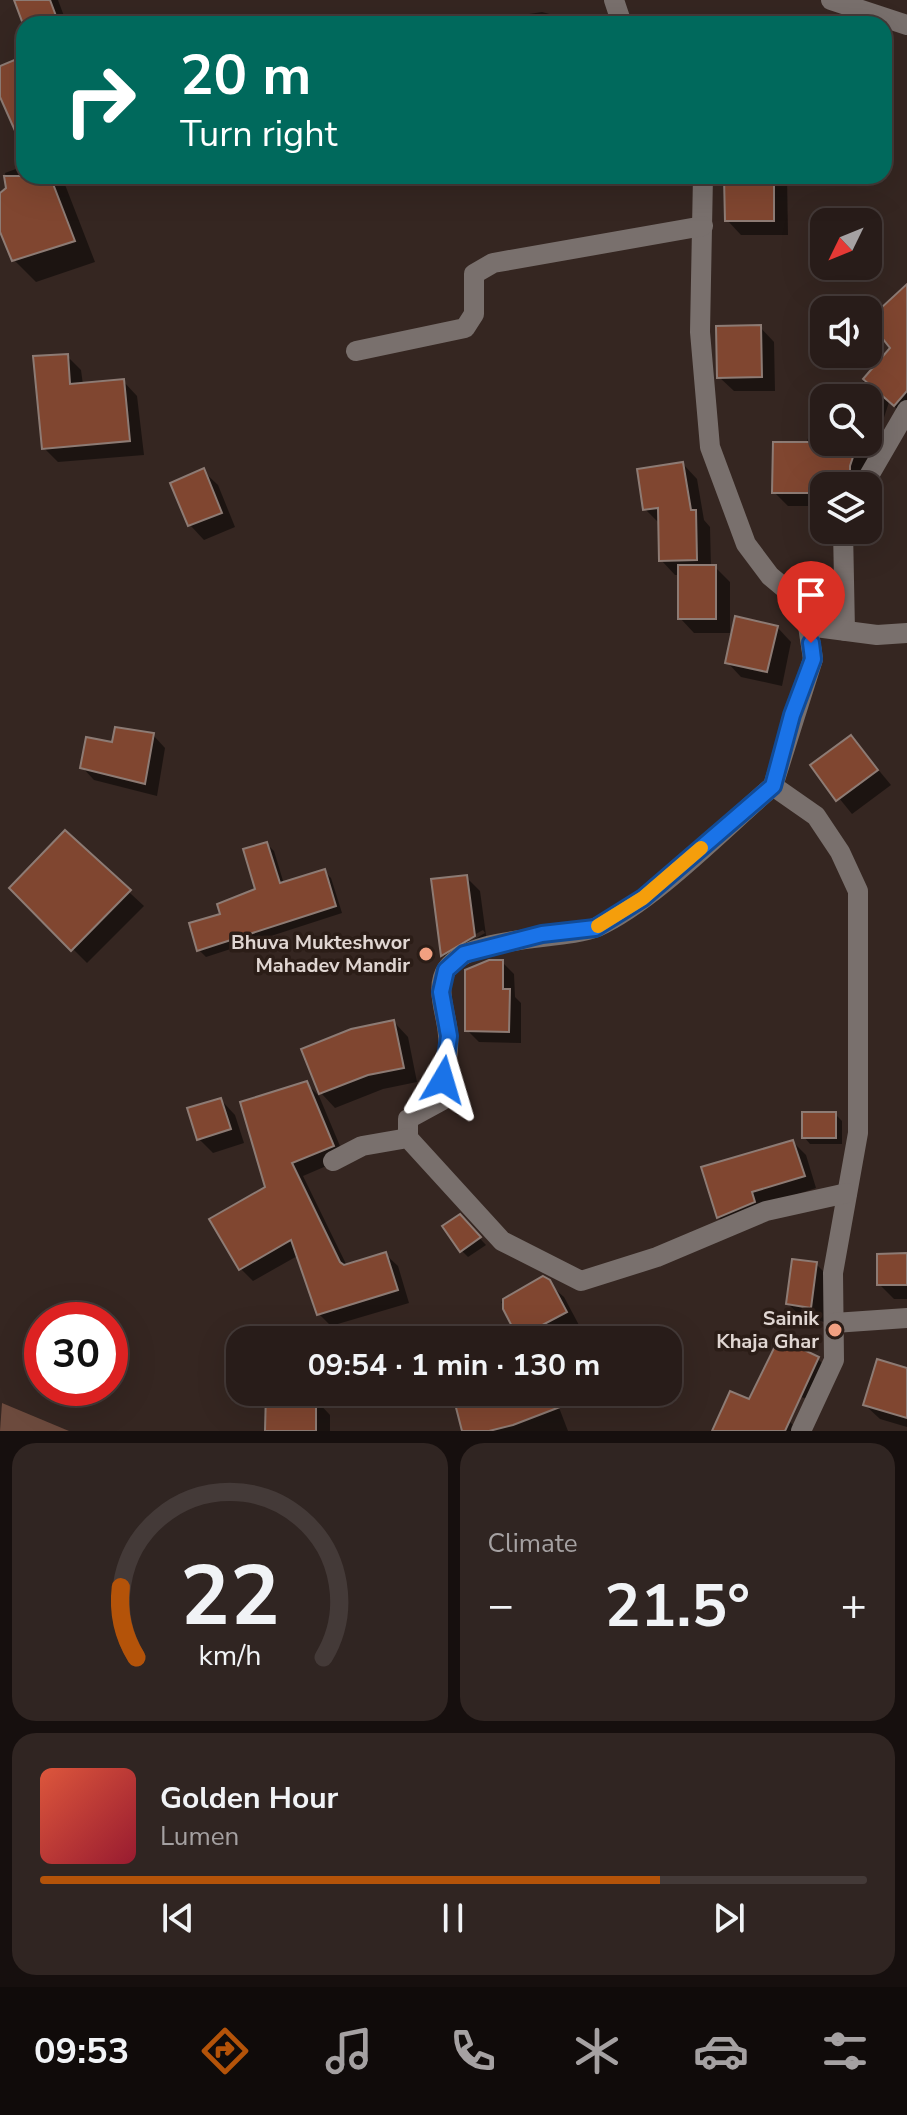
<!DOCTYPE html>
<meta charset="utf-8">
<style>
body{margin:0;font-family:"Nunito Sans",sans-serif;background:#302522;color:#f1f3f6;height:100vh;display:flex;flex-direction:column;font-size:30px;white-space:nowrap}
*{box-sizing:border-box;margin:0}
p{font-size:26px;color:#a5a1a2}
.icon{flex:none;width:44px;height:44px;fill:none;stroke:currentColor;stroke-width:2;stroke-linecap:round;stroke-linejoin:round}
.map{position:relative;height:1431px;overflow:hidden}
.details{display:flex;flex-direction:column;gap:12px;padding:12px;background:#160f0e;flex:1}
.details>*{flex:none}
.top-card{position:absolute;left:16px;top:16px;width:876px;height:168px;border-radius:24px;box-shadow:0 8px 32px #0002,0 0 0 2px #443a38;background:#00695c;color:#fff;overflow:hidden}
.needle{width:52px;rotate:227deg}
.tools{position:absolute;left:810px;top:208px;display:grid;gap:16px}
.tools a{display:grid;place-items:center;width:72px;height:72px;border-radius:16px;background:#281c19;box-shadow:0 8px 32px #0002,0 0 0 2px #443a38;font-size:40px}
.speed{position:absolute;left:24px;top:1302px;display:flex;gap:16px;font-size:40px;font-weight:700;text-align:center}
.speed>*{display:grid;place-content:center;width:104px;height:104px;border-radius:50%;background:#281c19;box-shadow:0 8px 32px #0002,0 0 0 2px #443a38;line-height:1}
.speed .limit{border:12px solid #d22;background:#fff;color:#111}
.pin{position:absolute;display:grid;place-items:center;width:68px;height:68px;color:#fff;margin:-82px -34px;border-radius:50% 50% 50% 0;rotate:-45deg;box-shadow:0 0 8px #0007}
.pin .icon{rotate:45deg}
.me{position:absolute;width:88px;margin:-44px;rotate:7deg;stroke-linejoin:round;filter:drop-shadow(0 0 6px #0008)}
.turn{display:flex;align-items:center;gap:28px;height:168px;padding:0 32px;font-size:36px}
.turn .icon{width:104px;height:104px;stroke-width:2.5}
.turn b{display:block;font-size:56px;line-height:68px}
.big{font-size:60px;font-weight:700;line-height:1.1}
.details .card{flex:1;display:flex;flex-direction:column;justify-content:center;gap:12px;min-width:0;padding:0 28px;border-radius:24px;background:#302522}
.details .dial{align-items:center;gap:0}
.dial svg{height:208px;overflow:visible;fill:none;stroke:#443a38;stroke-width:7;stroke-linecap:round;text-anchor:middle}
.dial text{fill:#f1f3f6;stroke:none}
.song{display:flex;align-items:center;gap:24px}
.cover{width:96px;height:96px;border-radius:12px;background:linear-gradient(135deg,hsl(10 70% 55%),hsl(350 70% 35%))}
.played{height:8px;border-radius:4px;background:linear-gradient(90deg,#b45309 75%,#443a38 75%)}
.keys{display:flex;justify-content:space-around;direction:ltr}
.heat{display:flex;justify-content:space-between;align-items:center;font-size:44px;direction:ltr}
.details .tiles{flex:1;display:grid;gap:12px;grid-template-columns:1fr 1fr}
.card:last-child{grid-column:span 2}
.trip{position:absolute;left:226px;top:1326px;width:456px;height:80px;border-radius:24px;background:#281c19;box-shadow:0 8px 32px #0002,0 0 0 2px #443a38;font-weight:700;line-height:80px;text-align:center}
.tabs{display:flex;height:128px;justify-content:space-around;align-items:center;background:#100b0a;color:#a5a1a2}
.tabs .icon{width:56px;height:56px}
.tabs .selected{color:#b45309}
.tabs b{font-size:36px;color:#f1f3f6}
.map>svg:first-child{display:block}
.green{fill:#6c4a3d}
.shadow{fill:#0007;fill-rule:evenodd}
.building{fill:#804630;stroke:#8d7b74;stroke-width:2}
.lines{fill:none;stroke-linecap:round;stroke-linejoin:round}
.minor{stroke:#79706d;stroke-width:20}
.route-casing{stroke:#114b97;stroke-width:20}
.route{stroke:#1a73e8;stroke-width:14}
.slow{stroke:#f59e0b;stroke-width:14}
.poi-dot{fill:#f2a081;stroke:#2b1d17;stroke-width:3}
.labels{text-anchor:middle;stroke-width:7;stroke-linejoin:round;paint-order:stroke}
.poi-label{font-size:20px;font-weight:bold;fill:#e0d6d2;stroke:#2b1d17;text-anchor:end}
</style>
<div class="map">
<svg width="907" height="1431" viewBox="0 0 907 1431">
<rect width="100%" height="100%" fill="#352621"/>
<!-- green -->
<path class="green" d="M 2,1403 L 69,1431 L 0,1431 Z"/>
<!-- shadow -->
<g class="shadow">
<path d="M 17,0 L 58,0 L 67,24 L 25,24 Z"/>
<path d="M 542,12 L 587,24 L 464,24 Z"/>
<path d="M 692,15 L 702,24 L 645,24 L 644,19 Z"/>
<path d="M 24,166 L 24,176 L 59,176 L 64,182 L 95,262 L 36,282 L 14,260 L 0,227 L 0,195 L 8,189 L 5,173 Z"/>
<path d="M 738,176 L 787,176 L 788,235 L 741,235 L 727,220 Z"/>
<path d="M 900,293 L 907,301 L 907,417 L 889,402 L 868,467 L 851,486 L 824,486 L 824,506 L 788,506 L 774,492 L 800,463 L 819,404 L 824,406 L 824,442 L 868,442 L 868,398 L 849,398 L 893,348 L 869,322 Z"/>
<path d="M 760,327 L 774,342 L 775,391 L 734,391 L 719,377 Z"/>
<path d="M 67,356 L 81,370 L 83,385 L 123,381 L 137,396 L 144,455 L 58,462 L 44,448 Z"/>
<path d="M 683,464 L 697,479 L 704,520 L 710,527 L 711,567 L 715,567 L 730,582 L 730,633 L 694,633 L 680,618 L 680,575 L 675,575 L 661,560 L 660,524 L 645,509 Z"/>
<path d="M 203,471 L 218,485 L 235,527 L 204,540 L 190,525 Z"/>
<path d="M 777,627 L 791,642 L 782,686 L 741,677 L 727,662 Z"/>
<path d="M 153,735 L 165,748 L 157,796 L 94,780 L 82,767 Z"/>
<path d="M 851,737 L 891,785 L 852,814 L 813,766 Z"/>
<path d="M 65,833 L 144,906 L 87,963 L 12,888 Z"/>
<path d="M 267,844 L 274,851 L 284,884 L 324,871 L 331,878 L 342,913 L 206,957 L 199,950 L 223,915 L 258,891 Z"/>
<path d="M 466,877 L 480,891 L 488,950 L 456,969 L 443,955 L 433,881 ZM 483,930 L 485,933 L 451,953 L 451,948 Z"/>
<path d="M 502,962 L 514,974 L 515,997 L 521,1003 L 521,1043 L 479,1042 L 467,1030 Z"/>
<path d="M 394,1022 L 408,1037 L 417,1082 L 383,1089 L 335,1108 L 321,1093 L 303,1050 Z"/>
<path d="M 306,1083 L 319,1096 L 345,1158 L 303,1176 L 347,1266 L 385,1254 L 398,1266 L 409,1303 L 331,1326 L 319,1314 L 299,1255 L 253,1281 L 241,1269 Z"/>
<path d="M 221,1100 L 235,1115 L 244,1143 L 213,1153 L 199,1139 Z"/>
<path d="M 835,1114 L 842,1121 L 842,1144 L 810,1144 L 804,1137 Z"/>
<path d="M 793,1142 L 806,1155 L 816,1188 L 764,1205 L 731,1229 L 718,1217 Z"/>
<path d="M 459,1216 L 486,1245 L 468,1257 L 461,1250 Z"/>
<path d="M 907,1255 L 907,1299 L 894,1299 L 879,1284 Z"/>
<path d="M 816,1264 L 831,1279 L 825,1322 L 802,1318 L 788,1304 Z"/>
<path d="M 543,1279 L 564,1297 L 580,1327 L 555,1340 L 524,1340 L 501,1302 Z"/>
<path d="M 818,1359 L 832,1373 L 818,1402 L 777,1390 Z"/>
<path d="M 907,1370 L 907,1427 L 880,1419 L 865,1405 Z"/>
<path d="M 268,1392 L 292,1392 L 300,1400 L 316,1400 L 330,1415 L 330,1431 L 267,1431 Z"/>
<path d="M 457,1392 L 553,1392 L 568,1431 L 464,1431 Z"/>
<path d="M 789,1421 L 799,1431 L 716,1431 Z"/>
</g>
<!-- building -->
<g class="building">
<path d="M 14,0 L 50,0 L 59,24 L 23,24 Z"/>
<path d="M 24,56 L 24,151 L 0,97 L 0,66 Z"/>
<path d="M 4,176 L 50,176 L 75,241 L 12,261 L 0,232 L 0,193 L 6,188 Z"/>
<path d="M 774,176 L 774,221 L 725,221 L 724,177 Z"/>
<path d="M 907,284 L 907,391 L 894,406 L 863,379 L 890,348 L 868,320 Z"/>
<path d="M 761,325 L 762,377 L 717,378 L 716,326 Z"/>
<path d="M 68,354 L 70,384 L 124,379 L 130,441 L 42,449 L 33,356 Z"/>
<path d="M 773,442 L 858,442 L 850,466 L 850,486 L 824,486 L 824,493 L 772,493 Z"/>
<path d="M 683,462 L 691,510 L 696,510 L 697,560 L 659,561 L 658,508 L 643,510 L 637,469 Z"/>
<path d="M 204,468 L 222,513 L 188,526 L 170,483 Z"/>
<rect x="678" y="565" width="38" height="54"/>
<path d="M 735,616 L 778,626 L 767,672 L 725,663 Z"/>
<path d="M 115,727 L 154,733 L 145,784 L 80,768 L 86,737 L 112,742 Z"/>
<path d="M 851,735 L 878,770 L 836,801 L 810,765 Z"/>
<path d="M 65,830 L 131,890 L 71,951 L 9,888 Z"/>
<path d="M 267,842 L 280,883 L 325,869 L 336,906 L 197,951 L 189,923 L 220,914 L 217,904 L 255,889 L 243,849 Z"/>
<path d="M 467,875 L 475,936 L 441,956 L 431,879 Z"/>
<path d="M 489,960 L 503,960 L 503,989 L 510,989 L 509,1032 L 465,1031 L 465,970 Z"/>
<path d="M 394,1020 L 404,1068 L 368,1075 L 319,1094 L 301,1049 L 351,1029 Z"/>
<path d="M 307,1081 L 334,1146 L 292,1163 L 340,1262 L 344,1265 L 386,1252 L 398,1290 L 317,1315 L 291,1240 L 239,1270 L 209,1219 L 265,1187 L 240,1102 Z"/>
<path d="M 221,1098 L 231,1129 L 197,1140 L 187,1108 Z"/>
<rect x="802" y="1112" width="34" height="26"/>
<path d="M 793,1140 L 805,1176 L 752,1192 L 755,1202 L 717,1218 L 701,1167 Z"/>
<path d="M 460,1214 L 481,1237 L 460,1252 L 442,1226 Z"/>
<path d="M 907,1253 L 907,1285 L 877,1285 L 877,1254 Z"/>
<path d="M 792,1259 L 817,1262 L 811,1308 L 786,1304 Z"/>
<path d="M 543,1276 L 550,1280 L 567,1312 L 518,1338 L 503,1309 L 503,1299 Z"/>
<path d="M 779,1338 L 819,1357 L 785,1431 L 712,1431 L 730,1391 L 749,1399 Z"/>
<path d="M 877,1359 L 907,1368 L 907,1418 L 863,1405 Z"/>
<path d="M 266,1392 L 291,1392 L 290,1397 L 316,1398 L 316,1431 L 265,1431 Z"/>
<path d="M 452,1392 L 594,1392 L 594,1394 L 513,1425 L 489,1431 L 462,1431 Z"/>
</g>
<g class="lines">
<!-- minor -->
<g class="minor">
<path d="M 614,0 L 622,24"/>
<path d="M 831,0 L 907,25"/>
<path d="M 703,176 L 700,332 L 710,447 L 746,544 L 770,576 L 794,596 L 808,626 L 813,659 L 773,786 L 816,816 L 840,852 L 858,891 L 858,1133 L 833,1273 L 834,1360 L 801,1431"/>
<path d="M 356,351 L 465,328 L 474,314 L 474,274 L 493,263 L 703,226"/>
<path d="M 863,486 L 907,410"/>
<path d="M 843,530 L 845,631"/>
<path d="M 808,626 L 877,635 L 907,633"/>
<path d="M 408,1138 L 408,1119 L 441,1101 C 443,1080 450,1056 448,1035 C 447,1014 434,988 447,969 C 471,934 563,941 597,927 C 653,902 725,827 773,786"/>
<path d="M 333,1161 L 362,1146 L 408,1138 L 502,1241 L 581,1281 L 657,1257 L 766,1211 L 847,1193"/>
<path d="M 834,1323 L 907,1318"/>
</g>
</g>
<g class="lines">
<defs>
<path id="route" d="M 443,1080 L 449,1036 L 441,992 L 446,970 L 464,954 L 542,934 L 595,928 L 643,898 L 773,786 L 792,715 L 813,659 L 811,643"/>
</defs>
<!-- route casing -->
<use href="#route" class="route-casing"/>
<!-- route -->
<use href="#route" class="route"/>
<!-- slow -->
<path class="slow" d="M 598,926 L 643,898 L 701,848"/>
</g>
<!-- markers -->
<g class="poi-dot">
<circle cx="426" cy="954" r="8"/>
<circle cx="835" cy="1330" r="8"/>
</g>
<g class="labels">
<!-- poi labels -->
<g class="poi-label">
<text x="410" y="949">Bhuva Mukteshwor<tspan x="410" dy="23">Mahadev Mandir</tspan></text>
<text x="819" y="1325">Sainik<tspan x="819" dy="23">Khaja Ghar</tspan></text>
</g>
</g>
</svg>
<div class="tools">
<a><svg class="needle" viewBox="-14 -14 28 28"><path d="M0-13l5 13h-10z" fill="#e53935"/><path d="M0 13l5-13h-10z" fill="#a5a1a2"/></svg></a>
<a><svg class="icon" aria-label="sound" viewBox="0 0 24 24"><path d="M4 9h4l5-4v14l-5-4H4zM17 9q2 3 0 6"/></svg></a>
<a><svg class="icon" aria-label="search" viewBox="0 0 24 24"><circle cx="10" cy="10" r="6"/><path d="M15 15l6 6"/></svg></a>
<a><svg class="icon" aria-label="layers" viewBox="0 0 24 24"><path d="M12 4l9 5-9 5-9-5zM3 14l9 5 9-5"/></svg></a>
</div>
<div class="speed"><div class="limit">30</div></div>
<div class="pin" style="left:811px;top:643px;background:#d93025"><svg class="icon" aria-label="arrive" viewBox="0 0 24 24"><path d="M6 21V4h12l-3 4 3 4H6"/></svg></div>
<svg class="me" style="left:443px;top:1080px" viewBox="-20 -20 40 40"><path d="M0-17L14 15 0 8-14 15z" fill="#1a73e8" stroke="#fff" stroke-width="4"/></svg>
<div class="trip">09:54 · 1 min · 130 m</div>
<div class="top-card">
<div class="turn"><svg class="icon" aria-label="right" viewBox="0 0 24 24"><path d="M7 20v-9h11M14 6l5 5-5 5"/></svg><div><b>20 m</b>Turn right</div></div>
</div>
</div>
<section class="details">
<div class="tiles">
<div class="card dial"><svg viewBox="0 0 100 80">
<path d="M14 69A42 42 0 1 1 86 69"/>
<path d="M14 69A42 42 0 0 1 8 42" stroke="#b45309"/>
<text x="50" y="56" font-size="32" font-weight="700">22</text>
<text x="50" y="72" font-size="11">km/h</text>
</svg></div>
<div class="card"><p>Climate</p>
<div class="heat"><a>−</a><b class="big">21.5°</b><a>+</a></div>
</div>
<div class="card">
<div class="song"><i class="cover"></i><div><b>Golden Hour</b><p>Lumen</p></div></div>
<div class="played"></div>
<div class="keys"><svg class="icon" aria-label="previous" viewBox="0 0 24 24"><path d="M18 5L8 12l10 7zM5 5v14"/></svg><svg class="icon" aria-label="pause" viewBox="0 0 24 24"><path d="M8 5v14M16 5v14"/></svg><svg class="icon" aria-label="next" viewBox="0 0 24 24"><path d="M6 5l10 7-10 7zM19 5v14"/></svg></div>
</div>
</div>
</section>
<nav class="tabs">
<b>09:53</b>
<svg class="icon selected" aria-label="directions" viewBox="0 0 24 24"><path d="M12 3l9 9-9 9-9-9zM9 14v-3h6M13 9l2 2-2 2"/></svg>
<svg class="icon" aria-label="music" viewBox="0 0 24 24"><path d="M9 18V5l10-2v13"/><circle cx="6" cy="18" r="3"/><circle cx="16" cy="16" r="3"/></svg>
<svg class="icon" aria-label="phone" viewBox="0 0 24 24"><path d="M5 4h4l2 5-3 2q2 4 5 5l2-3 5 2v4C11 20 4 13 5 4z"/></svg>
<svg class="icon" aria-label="climate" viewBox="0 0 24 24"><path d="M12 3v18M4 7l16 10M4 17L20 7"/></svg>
<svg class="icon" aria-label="car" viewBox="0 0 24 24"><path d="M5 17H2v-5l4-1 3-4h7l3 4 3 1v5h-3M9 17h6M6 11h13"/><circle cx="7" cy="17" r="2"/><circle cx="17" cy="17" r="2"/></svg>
<svg class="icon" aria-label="filters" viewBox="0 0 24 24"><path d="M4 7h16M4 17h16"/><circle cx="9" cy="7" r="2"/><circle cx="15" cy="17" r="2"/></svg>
</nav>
